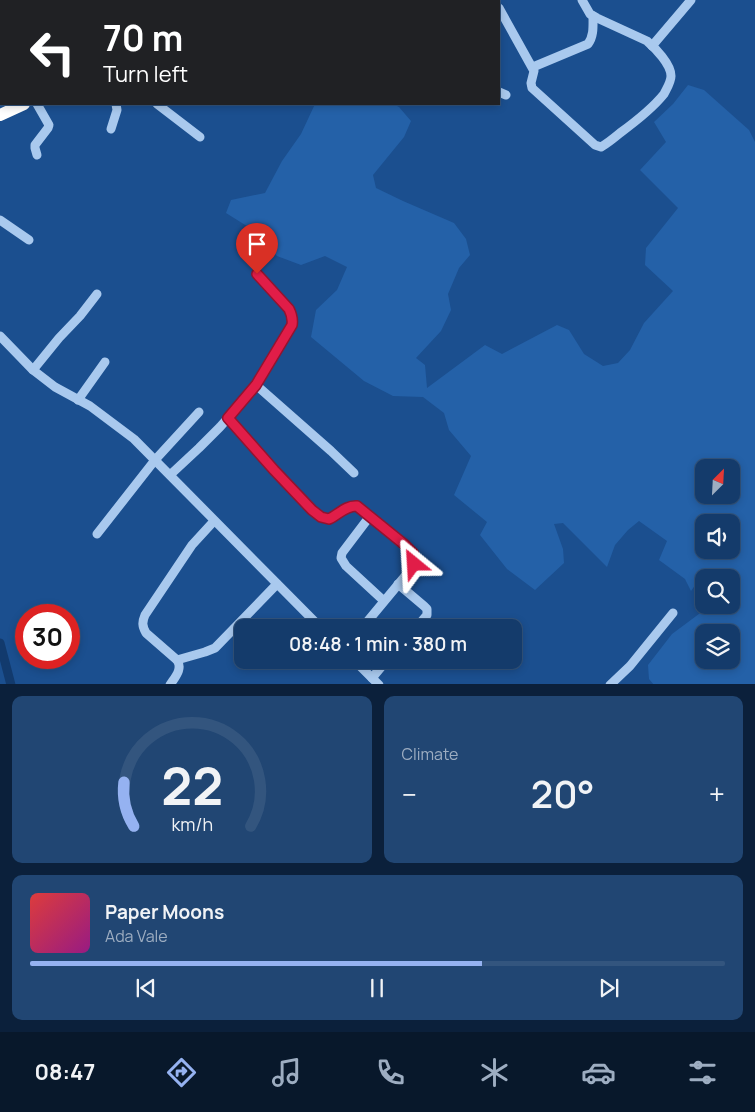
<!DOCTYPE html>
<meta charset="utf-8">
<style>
body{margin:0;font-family:Manrope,sans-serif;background:#214673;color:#f1f3f6;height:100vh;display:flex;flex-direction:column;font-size:19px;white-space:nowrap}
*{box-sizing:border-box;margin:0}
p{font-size:16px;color:#9dadc1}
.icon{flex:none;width:28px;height:28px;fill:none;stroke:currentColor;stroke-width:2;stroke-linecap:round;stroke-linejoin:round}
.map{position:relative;height:684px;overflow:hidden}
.panel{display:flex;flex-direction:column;gap:12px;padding:12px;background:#0b203b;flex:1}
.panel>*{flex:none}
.hud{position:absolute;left:0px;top:0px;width:500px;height:105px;box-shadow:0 2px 8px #0003,0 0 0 1px #33557e;background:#202124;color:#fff;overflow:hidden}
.needle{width:32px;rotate:24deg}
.buttons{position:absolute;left:695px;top:459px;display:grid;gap:10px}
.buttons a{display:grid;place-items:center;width:45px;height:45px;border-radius:10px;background:#143b6b;box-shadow:0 2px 8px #0003,0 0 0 1px #33557e;font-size:25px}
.speed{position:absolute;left:15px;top:604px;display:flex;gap:10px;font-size:25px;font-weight:700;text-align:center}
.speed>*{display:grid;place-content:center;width:65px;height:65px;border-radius:50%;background:#143b6b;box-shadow:0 2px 8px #0003,0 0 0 1px #33557e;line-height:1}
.speed .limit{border:8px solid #d22;background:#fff;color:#111}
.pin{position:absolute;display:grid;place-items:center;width:42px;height:42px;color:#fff;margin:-51px -21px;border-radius:50% 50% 50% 0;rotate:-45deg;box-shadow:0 0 5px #0007}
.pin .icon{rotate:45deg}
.me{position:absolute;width:55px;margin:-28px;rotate:333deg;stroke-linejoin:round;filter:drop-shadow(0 0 4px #0008)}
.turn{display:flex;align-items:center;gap:18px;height:105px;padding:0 20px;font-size:22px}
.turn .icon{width:65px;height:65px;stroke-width:2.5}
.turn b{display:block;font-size:35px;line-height:42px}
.big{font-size:38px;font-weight:600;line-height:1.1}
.panel .tile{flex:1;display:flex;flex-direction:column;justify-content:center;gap:8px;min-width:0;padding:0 18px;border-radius:10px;background:#214673}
.panel .dial{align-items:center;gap:0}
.dial svg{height:130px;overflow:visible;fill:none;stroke:#33557e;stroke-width:7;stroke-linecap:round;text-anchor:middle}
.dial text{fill:#f1f3f6;stroke:none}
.song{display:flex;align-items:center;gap:15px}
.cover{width:60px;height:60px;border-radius:8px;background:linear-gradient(135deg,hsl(0 70% 55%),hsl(310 70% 35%))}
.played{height:5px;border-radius:2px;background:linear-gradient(90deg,#95b2f1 65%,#33557e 65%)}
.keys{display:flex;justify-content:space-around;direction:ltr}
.heat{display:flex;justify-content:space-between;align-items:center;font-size:28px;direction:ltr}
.panel .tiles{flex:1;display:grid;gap:12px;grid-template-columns:1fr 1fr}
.tile:last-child{grid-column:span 2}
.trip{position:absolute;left:234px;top:619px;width:288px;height:50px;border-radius:10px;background:#143b6b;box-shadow:0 2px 8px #0003,0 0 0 1px #33557e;font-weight:600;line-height:50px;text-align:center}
.tabs{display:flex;height:80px;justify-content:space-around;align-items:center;background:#08182b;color:#9dadc1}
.tabs .icon{width:35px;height:35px}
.tabs .selected{color:#95b2f1}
.tabs b{font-size:22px;color:#f1f3f6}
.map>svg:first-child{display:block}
.green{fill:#2461a8;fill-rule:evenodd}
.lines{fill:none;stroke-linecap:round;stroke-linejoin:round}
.canal{stroke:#123a6d;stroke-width:9}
.minor{stroke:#a9c9ee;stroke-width:9}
.highway{stroke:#fff;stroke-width:12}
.route-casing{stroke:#92132f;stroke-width:12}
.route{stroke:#e11d48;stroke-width:9}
</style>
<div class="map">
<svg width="755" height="685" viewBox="0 0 755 685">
<rect width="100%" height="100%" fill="#1b4f8f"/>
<!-- green -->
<path class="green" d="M 688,85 L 704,90 L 749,130 L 755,142 L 755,684 L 654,685 L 649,679 L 648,665 L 672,634 L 711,605 L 731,605 L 731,578 L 707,577 L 703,574 L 691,591 L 685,579 L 659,560 L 667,541 L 639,521 L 628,530 L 615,545 L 607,567 L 563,523 L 554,524 L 563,549 L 564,563 L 535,590 L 507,569 L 480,535 L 487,522 L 454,495 L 471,456 L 449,430 L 444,413 L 423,397 L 393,396 L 364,381 L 311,337 L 316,310 L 337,290 L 347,267 L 325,256 L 301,265 L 277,256 L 250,228 L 226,213 L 231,200 L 265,193 L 282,161 L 301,134 L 315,104 L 393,104 L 399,107 L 411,121 L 404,137 L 373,175 L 376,188 L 403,201 L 454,223 L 466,239 L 470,255 L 459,268 L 448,294 L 451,310 L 441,331 L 416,358 L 425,365 L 427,388 L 485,345 L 502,354 L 557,325 L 569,330 L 584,354 L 603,366 L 618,363 L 630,350 L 644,323 L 673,291 L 645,265 L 646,248 L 678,208 L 640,170 L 666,142 L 654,122 L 673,104 ZM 704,468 L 731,468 L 731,495 L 704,495 ZM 704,522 L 731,522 L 731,550 L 704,550 ZM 704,632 L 731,632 L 731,660 L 704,660 Z"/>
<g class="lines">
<!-- canal -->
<path class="canal" d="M 0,643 L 11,685"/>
<!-- minor -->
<g class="minor">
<path d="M 78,0 L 80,1"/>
<path d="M 194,0 L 194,1"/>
<path d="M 451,0 L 452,1"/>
<path d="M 494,0 L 495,1"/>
<path d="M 12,1 L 13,0"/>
<path d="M 499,8 L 534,71 L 531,83 L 532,88 L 595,145 L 601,147 C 608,143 614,138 620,133 C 635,122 652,109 664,94 C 667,88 671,82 671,76 C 671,64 655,48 647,41 L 597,18 L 590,14 L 582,0"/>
<path d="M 0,14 L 1,13"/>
<path d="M 0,33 L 1,34"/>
<path d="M 652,46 L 691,0"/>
<path d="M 0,63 L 1,65"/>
<path d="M 533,67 L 588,44 C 594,36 593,26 593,16"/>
<path d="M 0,86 L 1,83"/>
<path d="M 499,92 L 506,95"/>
<path d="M 37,104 L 49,125 L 48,128 L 35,145 L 35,148 L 37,155"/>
<path d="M 157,104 L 200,137"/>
<path d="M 111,129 L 117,110 L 116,104"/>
<path d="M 0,220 L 29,240"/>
<path d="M 0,336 L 33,370 L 55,387 L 90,406 L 134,439 L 321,628"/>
<path d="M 33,370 L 59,338 L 80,316 L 97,294"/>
<path d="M 256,385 L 331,451 L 354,473"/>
<path d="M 78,400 L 105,362"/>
<path d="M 228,418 L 249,443 L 286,484 L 312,510 L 321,517 L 329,519 C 338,515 346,505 357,506 L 413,553 L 415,559 L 411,569 L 362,628"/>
<path d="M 170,475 L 199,448 L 220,427 L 251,392 L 292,325 C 293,319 292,315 289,309 L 257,274"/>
<path d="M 370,516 L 345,549 L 342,553 L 341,558 L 346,566 L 384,601"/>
<path d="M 97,534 L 155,460 L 199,412"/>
<path d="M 398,584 L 424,606 L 427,609 L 427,615 L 416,628"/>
<path d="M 177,660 L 205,652 L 215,648 L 277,584"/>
<path d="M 354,660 L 379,685"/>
<path d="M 372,678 L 387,660"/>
<path d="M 170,685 C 175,677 183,669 177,660 L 146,633 C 142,626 142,622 145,615 L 192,545 L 214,521"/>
<path d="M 610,685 L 630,666 L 673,613"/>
</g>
<!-- highway -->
<g class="highway">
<path d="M 246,1 L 248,0"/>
<path d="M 0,115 L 24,104"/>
</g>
</g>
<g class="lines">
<defs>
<path id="route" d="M 257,274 L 289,309 C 292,315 293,319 292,325 L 256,385 L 228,418 L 274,470 L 312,510 L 321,517 L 329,519 C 338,515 346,505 357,506 L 405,545 L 413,553 L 415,559 L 414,564"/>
</defs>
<!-- route casing -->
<use href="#route" class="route-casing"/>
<!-- route -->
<use href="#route" class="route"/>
</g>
</svg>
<div class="buttons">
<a><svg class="needle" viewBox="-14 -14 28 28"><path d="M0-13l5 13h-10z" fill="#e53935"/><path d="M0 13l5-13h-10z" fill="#9dadc1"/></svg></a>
<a><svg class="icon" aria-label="sound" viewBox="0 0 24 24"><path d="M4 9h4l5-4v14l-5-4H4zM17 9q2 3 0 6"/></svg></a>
<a><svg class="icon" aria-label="search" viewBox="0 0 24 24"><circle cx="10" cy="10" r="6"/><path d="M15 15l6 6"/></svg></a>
<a><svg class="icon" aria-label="layers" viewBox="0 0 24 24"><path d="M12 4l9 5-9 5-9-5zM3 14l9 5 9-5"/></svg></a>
</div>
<div class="speed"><div class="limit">30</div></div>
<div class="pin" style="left:257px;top:274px;background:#d93025"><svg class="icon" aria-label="arrive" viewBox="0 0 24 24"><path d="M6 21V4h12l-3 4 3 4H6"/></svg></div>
<svg class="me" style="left:414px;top:564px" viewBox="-20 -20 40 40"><path d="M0-17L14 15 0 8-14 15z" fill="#e11d48" stroke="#fff" stroke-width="4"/></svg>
<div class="trip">08:48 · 1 min · 380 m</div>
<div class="hud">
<div class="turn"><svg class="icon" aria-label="left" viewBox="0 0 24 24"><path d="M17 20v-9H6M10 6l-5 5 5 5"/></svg><div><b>70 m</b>Turn left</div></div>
</div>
</div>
<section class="panel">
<div class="tiles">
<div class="tile dial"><svg viewBox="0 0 100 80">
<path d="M14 69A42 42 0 1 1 86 69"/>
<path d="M14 69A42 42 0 0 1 8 42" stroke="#95b2f1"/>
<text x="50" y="56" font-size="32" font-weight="700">22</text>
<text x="50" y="72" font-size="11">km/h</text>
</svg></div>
<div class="tile"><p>Climate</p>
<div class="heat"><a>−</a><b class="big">20°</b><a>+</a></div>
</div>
<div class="tile">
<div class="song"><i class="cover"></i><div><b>Paper Moons</b><p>Ada Vale</p></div></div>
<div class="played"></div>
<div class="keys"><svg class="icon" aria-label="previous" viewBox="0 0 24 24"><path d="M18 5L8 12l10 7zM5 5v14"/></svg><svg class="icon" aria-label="pause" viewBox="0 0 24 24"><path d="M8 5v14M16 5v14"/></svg><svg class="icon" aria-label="next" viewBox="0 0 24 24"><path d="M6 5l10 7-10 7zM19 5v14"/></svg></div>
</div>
</div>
</section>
<nav class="tabs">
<b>08:47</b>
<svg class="icon selected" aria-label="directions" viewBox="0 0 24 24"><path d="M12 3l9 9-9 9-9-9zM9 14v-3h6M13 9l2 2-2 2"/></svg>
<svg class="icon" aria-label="music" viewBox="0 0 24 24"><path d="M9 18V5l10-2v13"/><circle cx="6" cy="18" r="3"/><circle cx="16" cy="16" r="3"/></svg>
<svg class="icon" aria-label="phone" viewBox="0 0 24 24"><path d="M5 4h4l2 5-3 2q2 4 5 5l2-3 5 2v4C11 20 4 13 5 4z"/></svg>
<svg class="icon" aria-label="climate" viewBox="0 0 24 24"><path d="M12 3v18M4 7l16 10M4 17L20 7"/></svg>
<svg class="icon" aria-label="car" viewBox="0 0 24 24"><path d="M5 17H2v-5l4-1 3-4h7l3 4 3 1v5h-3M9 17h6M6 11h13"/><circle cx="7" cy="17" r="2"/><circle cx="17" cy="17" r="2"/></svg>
<svg class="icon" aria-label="filters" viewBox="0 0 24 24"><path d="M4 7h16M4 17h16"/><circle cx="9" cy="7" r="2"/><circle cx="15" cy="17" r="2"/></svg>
</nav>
